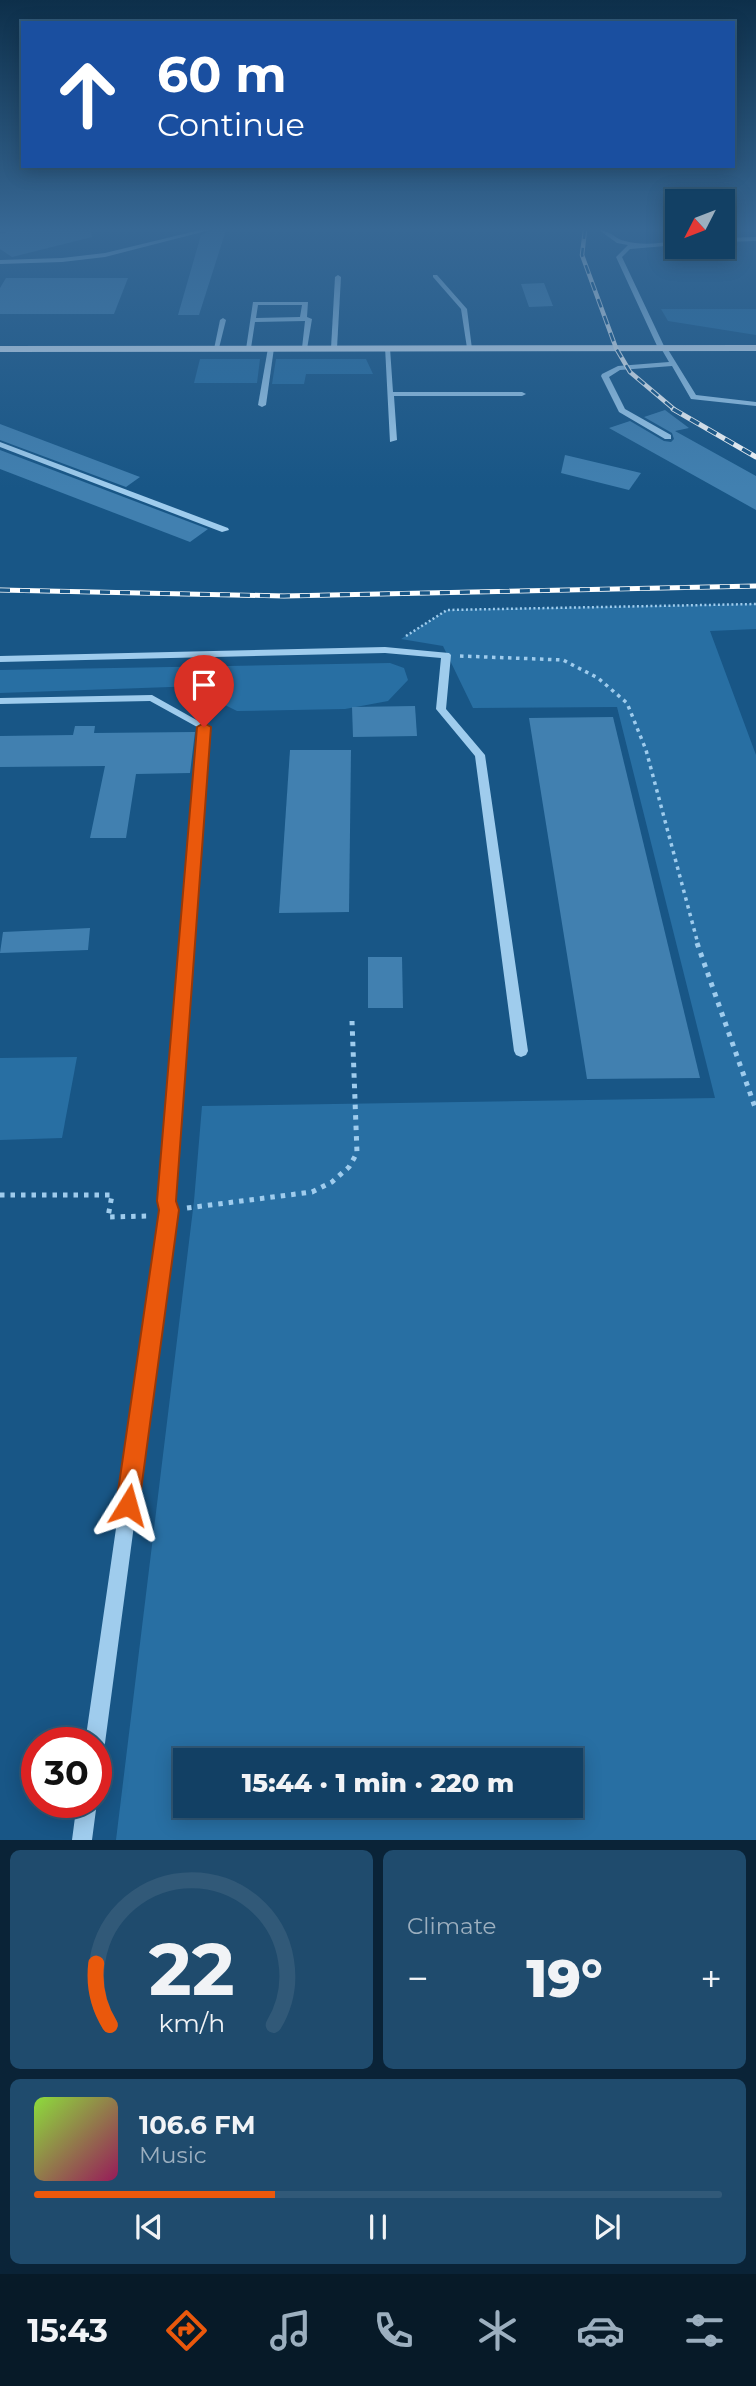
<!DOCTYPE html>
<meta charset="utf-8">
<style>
body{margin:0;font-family:Montserrat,sans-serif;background:#1f4b6d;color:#f1f3f6;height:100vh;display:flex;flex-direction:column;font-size:26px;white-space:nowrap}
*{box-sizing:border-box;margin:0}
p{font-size:23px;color:#9cafbf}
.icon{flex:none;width:38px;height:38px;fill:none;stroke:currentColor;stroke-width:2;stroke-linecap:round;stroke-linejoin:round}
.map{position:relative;height:1840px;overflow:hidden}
.side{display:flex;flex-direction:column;gap:10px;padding:10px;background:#0a2337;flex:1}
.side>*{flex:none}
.hud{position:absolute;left:21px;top:21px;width:714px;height:147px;border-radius:0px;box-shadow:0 4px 18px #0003,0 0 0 2px #315978;background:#1a4fa0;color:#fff;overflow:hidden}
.needle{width:46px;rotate:228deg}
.buttons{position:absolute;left:665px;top:189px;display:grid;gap:14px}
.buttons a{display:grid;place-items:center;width:70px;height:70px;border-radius:0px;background:#124064;box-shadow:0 4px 18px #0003,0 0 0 2px #315978;font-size:35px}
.speed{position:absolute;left:21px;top:1727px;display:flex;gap:14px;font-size:35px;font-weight:700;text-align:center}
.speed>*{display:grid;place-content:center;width:91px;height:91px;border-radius:50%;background:#124064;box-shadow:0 4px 18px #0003,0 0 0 2px #315978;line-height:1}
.speed .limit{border:10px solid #d22;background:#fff;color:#111}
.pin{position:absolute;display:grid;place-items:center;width:60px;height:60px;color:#fff;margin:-72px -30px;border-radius:50% 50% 50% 0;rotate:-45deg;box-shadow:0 0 7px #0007}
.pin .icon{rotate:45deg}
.me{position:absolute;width:77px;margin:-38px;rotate:8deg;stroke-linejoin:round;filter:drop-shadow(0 0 5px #0008)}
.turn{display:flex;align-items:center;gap:24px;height:147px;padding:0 21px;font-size:32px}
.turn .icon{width:91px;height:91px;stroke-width:2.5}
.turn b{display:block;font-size:49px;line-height:60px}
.big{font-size:52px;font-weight:800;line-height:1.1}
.side .tile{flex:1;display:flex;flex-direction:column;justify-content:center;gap:10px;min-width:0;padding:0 24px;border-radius:10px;background:#1f4b6d}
.side .dial{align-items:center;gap:0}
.dial svg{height:182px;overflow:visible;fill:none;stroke:#315978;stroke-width:7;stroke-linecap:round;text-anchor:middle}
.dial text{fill:#f1f3f6;stroke:none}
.song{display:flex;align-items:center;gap:21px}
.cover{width:84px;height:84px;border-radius:10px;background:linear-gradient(135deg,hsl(90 70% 55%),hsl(330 70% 35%))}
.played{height:7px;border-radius:4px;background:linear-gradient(90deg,#ea580c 35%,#315978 35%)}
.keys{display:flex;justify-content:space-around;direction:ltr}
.heat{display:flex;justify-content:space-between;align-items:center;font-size:38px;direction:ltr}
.side .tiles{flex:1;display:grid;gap:10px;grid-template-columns:1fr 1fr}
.tile:last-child{grid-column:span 2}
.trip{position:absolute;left:173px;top:1748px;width:410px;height:70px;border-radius:0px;background:#124064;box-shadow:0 4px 18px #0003,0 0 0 2px #315978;font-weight:800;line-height:70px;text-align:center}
.tab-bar{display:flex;height:112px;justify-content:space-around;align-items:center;background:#071a28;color:#9cafbf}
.tab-bar .icon{width:49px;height:49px}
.tab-bar .on{color:#ea580c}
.tab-bar b{font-size:32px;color:#f1f3f6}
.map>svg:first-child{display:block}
.green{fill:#286fa3;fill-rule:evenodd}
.building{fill:#4180b0}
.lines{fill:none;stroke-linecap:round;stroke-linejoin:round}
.path-far2{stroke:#9fcced;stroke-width:2.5;stroke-dasharray:2 2.5;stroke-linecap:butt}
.path-far1{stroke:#9fcced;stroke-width:3.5;stroke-dasharray:3.5 4.5;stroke-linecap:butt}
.path{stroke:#9fcced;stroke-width:5;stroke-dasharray:4.5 6;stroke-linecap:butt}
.minor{fill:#9fcced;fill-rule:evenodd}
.major{fill:#e4f2ff;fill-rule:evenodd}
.rail-far1-casing{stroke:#fff;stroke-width:4.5}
.rail-casing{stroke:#fff;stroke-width:5}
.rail-far1{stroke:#185686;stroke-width:2.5;stroke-dasharray:9;stroke-linecap:butt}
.rail{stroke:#185686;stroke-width:3.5;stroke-dasharray:10;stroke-linecap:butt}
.route{fill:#ea580c;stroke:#983908;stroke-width:2}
</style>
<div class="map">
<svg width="756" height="1840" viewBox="0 0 756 1840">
<rect width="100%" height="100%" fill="#185686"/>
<!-- green -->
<g class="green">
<path d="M 661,309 L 756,309 L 756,335 L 668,321 Z"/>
<path d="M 200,359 L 260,359 L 257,383 L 194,383 Z"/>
<path d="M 276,359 L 366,359 L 373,374 L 306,374 L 304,384 L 272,384 Z"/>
<path d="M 756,604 L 756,629 L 710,631 L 756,755 L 756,1840 L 116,1840 L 194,1201 L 202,1106 L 715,1098 L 617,707 L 473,708 L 443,646 L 401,639 L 447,610 ZM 186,1760 L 570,1760 L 570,1806 L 186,1806 Z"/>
<path d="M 390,663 L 404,668 L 408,680 L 388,701 L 345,709 L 237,711 L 221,703 L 199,686 L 0,693 L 0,670 Z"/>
<path d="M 77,1057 L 62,1138 L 0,1140 L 0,1058 Z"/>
</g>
<!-- building -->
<g class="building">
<path d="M 16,230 L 91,230 L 92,237 L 12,257 L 0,249 L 0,234 Z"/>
<path d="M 213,230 L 226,230 L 199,315 L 178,315 L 201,235 Z"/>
<path d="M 6,278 L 128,278 L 114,314 L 0,314 L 0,288 Z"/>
<path d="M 544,283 L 553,306 L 529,307 L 521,284 Z"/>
<path d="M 665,410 L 689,428 L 675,431 L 756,476 L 756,510 L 609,428 L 630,421 L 664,441 L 671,442 L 674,439 L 672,433 L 644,417 Z"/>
<path d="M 0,424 L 140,477 L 126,487 L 0,440 Z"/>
<path d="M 0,450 L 208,529 L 190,542 L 0,469 Z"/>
<path d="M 565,455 L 641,473 L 629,490 L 561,473 Z"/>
<path d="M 415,706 L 417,736 L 353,737 L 352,707 Z"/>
<path d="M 613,717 L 700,1078 L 587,1079 L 529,718 Z"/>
<path d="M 75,726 L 95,726 L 94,733 L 195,732 L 190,773 L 136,774 L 126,838 L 90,838 L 105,766 L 0,767 L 0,736 L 73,735 Z"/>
<path d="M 290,750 L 351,750 L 349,912 L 279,913 Z"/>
<path d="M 90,928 L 88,950 L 0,953 L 3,932 Z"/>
<path d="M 368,957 L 402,957 L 403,1008 L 368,1008 Z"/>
</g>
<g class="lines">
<!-- path-far2 -->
<path class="path-far2" d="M 406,636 L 447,610 L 756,604"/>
<!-- path-far1 -->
<path class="path-far1" d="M 460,656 L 563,660 L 598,678 L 627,703 L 646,750 L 698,944"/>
<!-- path -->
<g class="path">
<path d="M 697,943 L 756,1110"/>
<path d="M 0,1195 L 112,1195 L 108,1217 L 150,1216"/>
<path d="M 187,1208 L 312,1192 L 332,1182 L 349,1167 L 357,1153 L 352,1021"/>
</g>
<!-- minor -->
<g class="minor">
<path d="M 200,230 L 210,230 L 105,257 L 62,262 L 0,264 L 0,260 L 62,258 L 105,253 Z"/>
<path d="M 599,230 C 610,230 615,239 625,241 C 642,246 659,243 677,241 L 677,245 L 630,249 L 622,257 L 664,346 L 667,348 L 696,395 L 756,402 L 756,406 L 691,399 L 672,366 L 620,370 L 609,377 L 625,409 L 671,435 L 671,439 L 665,439 L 619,412 L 601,376 L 602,374 L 618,366 L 669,362 L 662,350 L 658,348 L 616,257 L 628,245 L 617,243 Z"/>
<path d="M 756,237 L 756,241 L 723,242 L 723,238 Z"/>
<path d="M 338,275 L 341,277 L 337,348 L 334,350 L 331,348 L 335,277 Z"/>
<path d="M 433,275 L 437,275 L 467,309 L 472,349 L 467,348 L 461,309 L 433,277 Z"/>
<path d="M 253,302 L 308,302 L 307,317 L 312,319 L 307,349 L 302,348 L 305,321 L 255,322 L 251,348 L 246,349 ZM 258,305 L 302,305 L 300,317 L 256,318 Z"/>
<path d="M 223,318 L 226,320 L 219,348 L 214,349 L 220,320 Z"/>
<path d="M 271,346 L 274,348 L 266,405 L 262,407 L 258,405 L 268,348 Z"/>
<path d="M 385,347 L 390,348 L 393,392 L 522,392 L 526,394 L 522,396 L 394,396 L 397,440 L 390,442 Z"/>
<path d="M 0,442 L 228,528 L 229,530 L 222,532 L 0,447 Z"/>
<path d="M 385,647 L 449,653 L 451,655 L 446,709 L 485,755 L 528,1051 L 526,1055 L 521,1057 L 516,1055 L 514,1051 L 475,756 L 436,709 L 441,658 L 385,653 L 0,662 L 0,656 Z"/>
<path d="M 152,695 L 209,727 L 174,1201 L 176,1210 L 105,1743 L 102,1750 L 96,1752 L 96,1743 L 85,1743 L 162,1210 L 160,1201 L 199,728 L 150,701 L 0,704 L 0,698 Z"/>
<path d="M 96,1799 L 97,1802 L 92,1840 L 72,1840 L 77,1802 L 96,1802 Z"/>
</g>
<!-- major -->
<path class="major" d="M 756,345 L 756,351 L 0,352 L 0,346 Z"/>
<defs>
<path id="rail-far1" d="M 585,230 L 582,255 L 616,348 L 630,372 L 675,410"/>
<g id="rail">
<path d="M 673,409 L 756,457"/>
<path d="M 0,590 L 284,596 L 756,586"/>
</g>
</defs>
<!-- rail-far1 casing -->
<use href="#rail-far1" class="rail-far1-casing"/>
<!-- rail casing -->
<use href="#rail" class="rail-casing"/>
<!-- rail-far1 -->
<use href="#rail-far1" class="rail-far1"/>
<!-- rail -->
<use href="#rail" class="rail"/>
</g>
<!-- sky -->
<linearGradient id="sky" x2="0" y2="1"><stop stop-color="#0d2f4a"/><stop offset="0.47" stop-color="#376895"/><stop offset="1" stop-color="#376895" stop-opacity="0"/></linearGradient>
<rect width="756" height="488" fill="url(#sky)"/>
<!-- route -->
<path class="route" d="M 204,723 L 211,727 L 176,1201 L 179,1210 L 139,1505 L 136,1514 L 128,1517 L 120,1514 L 116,1505 L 159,1210 L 157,1201 L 197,727 Z"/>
</svg>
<div class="buttons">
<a><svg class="needle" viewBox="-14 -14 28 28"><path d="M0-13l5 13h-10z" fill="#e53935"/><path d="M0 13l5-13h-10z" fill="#9cafbf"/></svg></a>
</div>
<div class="speed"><div class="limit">30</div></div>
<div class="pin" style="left:204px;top:727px;background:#d93025"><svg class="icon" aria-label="arrive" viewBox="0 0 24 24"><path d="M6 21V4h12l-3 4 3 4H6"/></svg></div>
<svg class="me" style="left:128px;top:1505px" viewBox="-20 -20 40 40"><path d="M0-17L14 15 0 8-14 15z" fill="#ea580c" stroke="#fff" stroke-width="4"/></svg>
<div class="trip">15:44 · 1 min · 220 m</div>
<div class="hud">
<div class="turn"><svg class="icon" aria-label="ahead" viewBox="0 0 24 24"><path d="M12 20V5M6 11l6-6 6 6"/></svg><div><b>60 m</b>Continue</div></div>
</div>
</div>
<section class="side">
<div class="tiles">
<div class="tile dial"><svg viewBox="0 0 100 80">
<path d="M14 69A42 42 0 1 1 86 69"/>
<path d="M14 69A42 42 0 0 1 8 42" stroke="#ea580c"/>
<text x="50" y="56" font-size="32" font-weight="700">22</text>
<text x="50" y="72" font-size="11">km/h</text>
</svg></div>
<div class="tile"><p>Climate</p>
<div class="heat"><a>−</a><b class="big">19°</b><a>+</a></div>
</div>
<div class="tile">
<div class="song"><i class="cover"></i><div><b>106.6 FM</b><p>Music</p></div></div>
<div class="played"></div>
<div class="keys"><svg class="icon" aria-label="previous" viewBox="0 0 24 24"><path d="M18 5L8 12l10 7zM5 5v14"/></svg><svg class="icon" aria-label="pause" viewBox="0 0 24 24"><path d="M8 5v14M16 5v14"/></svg><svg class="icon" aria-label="next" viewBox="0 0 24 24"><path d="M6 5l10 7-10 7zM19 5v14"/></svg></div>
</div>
</div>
</section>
<nav class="tab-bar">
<b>15:43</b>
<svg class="icon on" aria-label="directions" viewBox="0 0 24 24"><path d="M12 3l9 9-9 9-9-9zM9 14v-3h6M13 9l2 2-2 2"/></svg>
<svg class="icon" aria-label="music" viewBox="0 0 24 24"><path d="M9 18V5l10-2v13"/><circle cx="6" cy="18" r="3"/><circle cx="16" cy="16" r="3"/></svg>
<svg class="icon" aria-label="phone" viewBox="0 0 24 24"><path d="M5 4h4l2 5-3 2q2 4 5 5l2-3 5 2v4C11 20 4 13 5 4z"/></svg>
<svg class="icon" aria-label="climate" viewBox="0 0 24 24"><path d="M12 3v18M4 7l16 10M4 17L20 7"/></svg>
<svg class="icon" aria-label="car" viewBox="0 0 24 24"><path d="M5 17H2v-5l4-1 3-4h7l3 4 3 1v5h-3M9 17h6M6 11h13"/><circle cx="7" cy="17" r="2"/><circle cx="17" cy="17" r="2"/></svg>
<svg class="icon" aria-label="filters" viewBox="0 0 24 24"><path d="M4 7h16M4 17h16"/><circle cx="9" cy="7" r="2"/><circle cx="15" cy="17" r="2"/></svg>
</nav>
